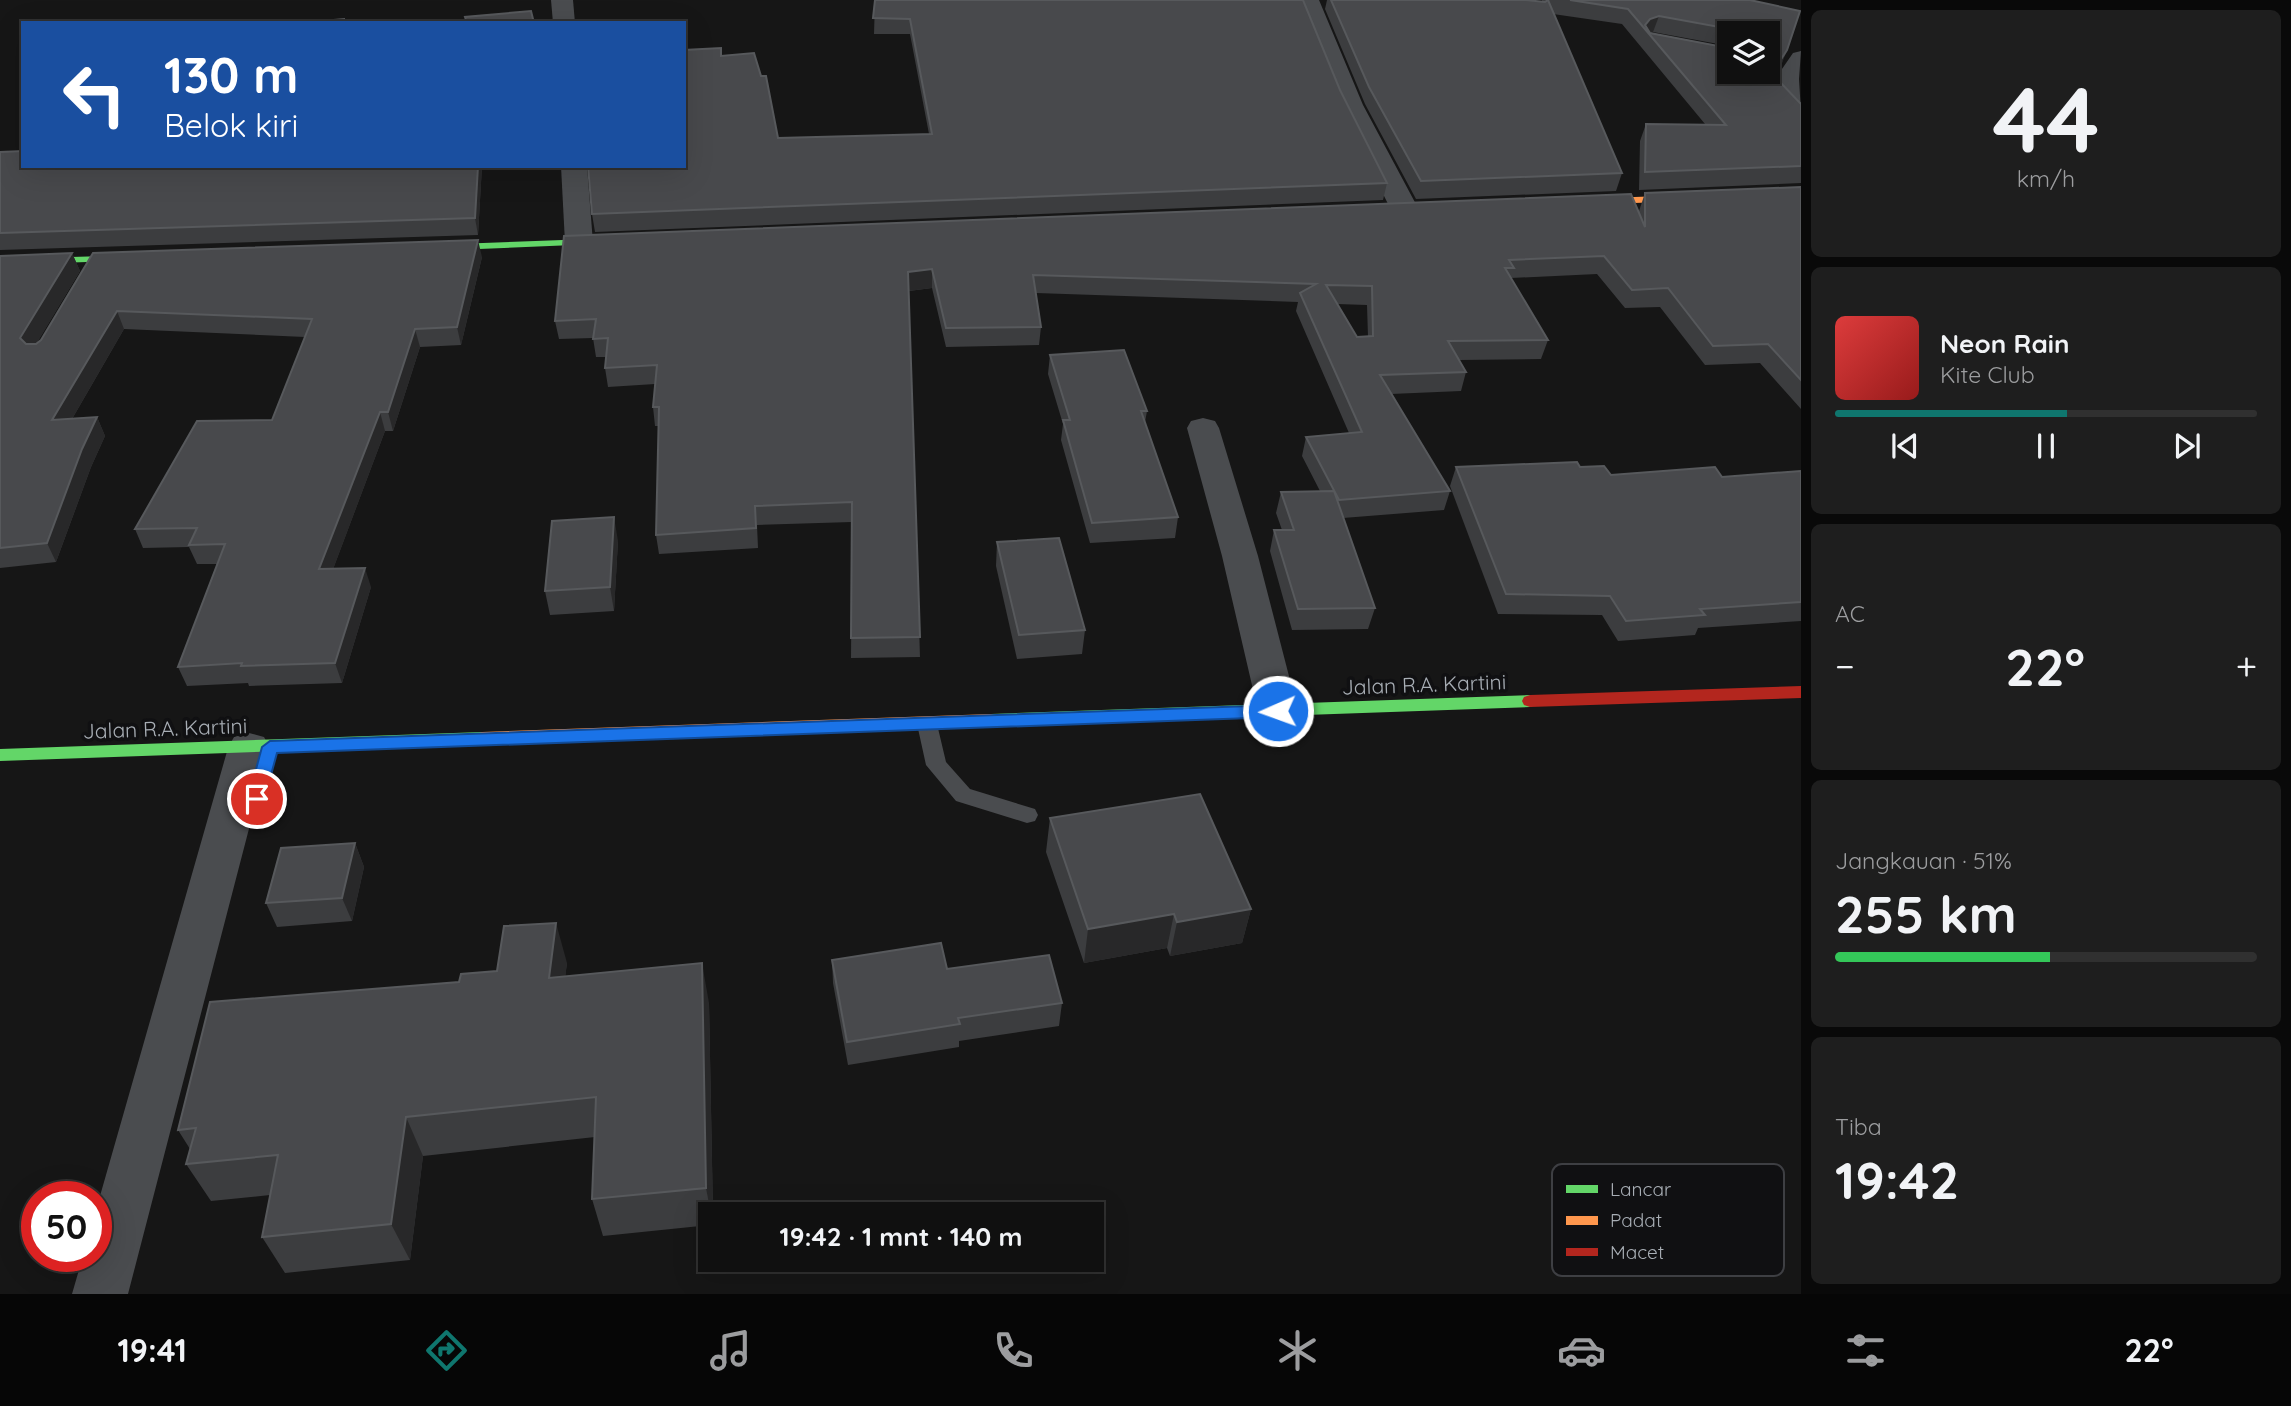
<!DOCTYPE html>
<html lang="id">
<meta charset="utf-8">
<style>
body{margin:0;font-family:Quicksand,sans-serif;background:#1e1e1e;color:#f1f3f6;height:100vh;display:flex;flex-direction:column;font-size:26px;white-space:nowrap}
*{box-sizing:border-box;margin:0}
p{font-size:23px;color:#9c9d9f}
.icon{flex:none;width:38px;height:38px;fill:none;stroke:currentColor;stroke-width:2;stroke-linecap:round;stroke-linejoin:round}
.map{position:relative;flex:1;overflow:hidden}
.details{display:flex;flex-direction:column;gap:10px;padding:10px;background:#090909;width:490px}
.details>*{flex:none}
.guide{position:absolute;left:21px;top:21px;width:665px;height:147px;border-radius:0px;box-shadow:0 7px 28px #0002,0 0 0 2px #303030;background:#1a4fa0;color:#fff;overflow:hidden}
.tools{position:absolute;left:1717px;top:21px;display:grid;gap:14px}
.tools a{display:grid;place-items:center;width:63px;height:63px;border-radius:0px;background:#101010;box-shadow:0 7px 28px #0002,0 0 0 2px #303030;font-size:35px}
.speed{position:absolute;left:21px;top:1181px;display:flex;gap:14px;font-size:35px;font-weight:700;text-align:center}
.speed>*{display:grid;place-content:center;width:91px;height:91px;border-radius:50%;background:#101010;box-shadow:0 7px 28px #0002,0 0 0 2px #303030;line-height:1}
.speed .limit{border:10px solid #d22;background:#fff;color:#111}
.pin{position:absolute;display:grid;place-items:center;width:60px;height:60px;color:#fff;margin:-30px;border:4px solid #fff;border-radius:50%;box-shadow:0 2px 7px #0007}
.me{position:absolute;width:77px;margin:-38px;rotate:268deg;stroke-linejoin:round;filter:drop-shadow(0 0 5px #0008)}
.turn{display:flex;align-items:center;gap:24px;height:147px;padding:0 28px;font-size:32px}
.turn .icon{width:91px;height:91px;stroke-width:2.5}
.turn b{display:block;font-size:49px;line-height:60px}
.big{font-size:52px;font-weight:700;line-height:1.1}
.details .card{flex:1;display:flex;flex-direction:column;justify-content:center;gap:10px;min-width:0;padding:0 24px;border-radius:10px;background:#1e1e1e}
.details .dial{align-items:center;gap:0}
.dial b{font-size:91px;line-height:1}
.song{display:flex;align-items:center;gap:21px}
.cover{width:84px;height:84px;border-radius:10px;background:linear-gradient(135deg,hsl(0 70% 55%),hsl(0 70% 35%))}
.played{height:7px;border-radius:4px;background:linear-gradient(90deg,#0f766e 55%,#303030 55%)}
.keys{display:flex;justify-content:space-around;direction:ltr}
.heat{display:flex;justify-content:space-between;align-items:center;font-size:38px;direction:ltr}
.charge{height:10px;border-radius:5px;background:linear-gradient(90deg,#34c759 51%,#303030 0)}
.trip{position:absolute;left:698px;top:1202px;width:406px;height:70px;border-radius:0px;background:#101010;box-shadow:0 7px 28px #0002,0 0 0 2px #303030;font-weight:700;line-height:70px;text-align:center}
.tabs{display:flex;height:112px;justify-content:space-around;align-items:center;background:#060606;color:#9c9d9f}
.tabs .icon{width:49px;height:49px}
.tabs .selected{color:#0f766e}
.tabs b{font-size:32px;color:#f1f3f6}
main{display:flex;flex:1;min-height:0}
.map>svg:first-child{display:block}
.lines{fill:none;stroke-linecap:round;stroke-linejoin:round}
.lane{fill:#4a4c4f;fill-rule:evenodd}
.street{fill:#4a4c4f;fill-rule:evenodd}
.fast{fill:#63d668;fill-rule:evenodd}
.slow{fill:#ff974d;fill-rule:evenodd}
.jam{fill:#b3261e;fill-rule:evenodd}
.wall{fill:#3c3d3f;fill-rule:evenodd}
.shaded-wall{fill:#282829}
.building{fill:#48494c;stroke:#57595c;stroke-width:2;fill-rule:evenodd}
.route{fill:#1a73e8;stroke:#114b97;stroke-width:2}
.labels{text-anchor:middle;stroke-width:7;stroke-linejoin:round;paint-order:stroke}
.street-label{font-size:21px;fill:#a8aeb5;stroke:#101012}
.key{fill:#101012;stroke:#3e3f43;stroke-width:2}
.key-label{font-size:19px;fill:#a8aeb5}
</style>
<main>
<div class="map">
<svg width="1801" height="1294" viewBox="0 0 1801 1294">
<rect width="100%" height="100%" fill="#161616"/>
<g class="lines">
<!-- lane -->
<path class="lane" d="M 927,717 L 934,719 L 937,724 L 946,762 L 970,789 L 1035,809 L 1038,815 L 1035,821 L 1027,823 L 956,801 L 926,765 L 917,724 L 920,719 Z"/>
<!-- street -->
<g class="street">
<path d="M 551,0 L 573,0 L 575,23 L 553,23 Z"/>
<path d="M 1297,0 L 1319,0 L 1363,105 L 1418,208 L 1414,214 L 1404,216 L 1394,214 L 1390,208 L 1339,105 Z"/>
<path d="M 1801,51 L 1799,79 L 1801,112 C 1783,108 1778,96 1775,79 L 1793,53 Z"/>
<path d="M 561,166 L 587,166 L 593,243 L 589,249 L 579,251 L 569,249 L 565,243 Z"/>
<path d="M 1203,418 L 1215,421 L 1219,428 L 1258,556 L 1298,711 L 1292,721 L 1278,726 L 1264,721 L 1258,711 L 1222,556 L 1187,428 L 1191,421 Z"/>
<path d="M 249,733 L 264,737 L 270,748 L 128,1294 L 72,1294 L 83,1256 L 96,1256 L 96,1210 L 228,748 L 234,737 Z"/>
</g>
<!-- fast -->
<g class="fast">
<path d="M 617,238 L 623,241 L 621,243 L 429,251 L 423,248 L 429,245 Z"/>
<path d="M 141,255 L 147,258 L 145,260 L 0,265 L 0,259 Z"/>
<path d="M 1530,695 L 1536,697 L 1538,701 L 1536,705 L 1530,707 L 991,726 L 985,724 L 983,720 L 985,716 L 991,714 Z"/>
<path d="M 482,732 L 488,734 L 490,738 L 488,742 L 482,744 L 0,761 L 0,749 Z"/>
</g>
<!-- slow -->
<g class="slow">
<path d="M 1801,191 L 1801,197 L 1579,205 L 1574,202 L 1579,199 Z"/>
<path d="M 991,714 L 997,716 L 999,720 L 997,724 L 991,726 L 482,744 L 476,742 L 474,738 L 476,734 L 482,732 Z"/>
</g>
<!-- jam -->
<path class="jam" d="M 1801,686 L 1801,698 L 1530,707 L 1524,705 L 1522,701 L 1524,697 L 1530,695 Z"/>
</g>
<!-- wall -->
<g class="wall">
<path d="M 875,0 L 1340,90 L 1387,183 L 1383,200 L 595,232 L 592,214 L 721,56 L 778,138 L 929,134 L 910,34 L 874,34 Z"/>
<path d="M 1327,0 L 1526,0 L 1542,2 L 1542,0 L 1750,0 L 1800,11 L 1787,50 L 1780,67 L 1781,71 L 1778,80 L 1801,104 L 1801,183 L 1639,190 L 1640,141 L 1646,124 L 1705,124 L 1622,24 L 1553,14 L 1622,173 L 1616,191 L 1416,199 L 1365,104 L 1325,9 ZM 1653,32 L 1729,46 L 1729,33 L 1768,33 L 1768,72 L 1729,72 L 1729,48 L 1650,33 Z"/>
<path d="M 0,152 L 23,166 L 482,166 L 478,235 L 0,250 Z"/>
<path d="M 1801,187 L 1801,409 L 1760,363 L 1705,365 L 1660,307 L 1625,308 L 1597,274 L 1511,278 L 1548,340 L 1541,359 L 1459,360 L 1466,372 L 1461,391 L 1391,394 L 1450,491 L 1444,510 L 1343,518 L 1375,608 L 1368,629 L 1292,630 L 1270,551 L 1274,530 L 1282,530 L 1276,513 L 1281,492 L 1320,491 L 1302,456 L 1306,437 L 1349,433 L 1296,311 L 1298,302 L 1036,293 L 1041,327 L 1039,345 L 946,347 L 932,288 L 909,291 L 920,657 L 851,658 L 852,522 L 757,525 L 758,548 L 659,554 L 656,535 L 659,426 L 655,426 L 653,407 L 655,384 L 608,387 L 605,368 L 606,357 L 596,357 L 593,338 L 559,339 L 555,321 L 564,236 L 1639,211 L 1645,193 ZM 1337,304 L 1367,305 L 1368,337 L 1357,337 Z"/>
<path d="M 72,253 L 80,271 L 36,344 L 41,340 L 93,253 L 482,257 L 461,345 L 420,347 L 393,431 L 385,431 L 333,569 L 371,587 L 342,683 L 249,686 L 248,683 L 187,686 L 178,667 L 217,564 L 197,564 L 189,547 L 143,548 L 135,529 L 272,420 L 305,337 L 124,329 L 72,419 L 97,417 L 105,436 L 91,467 L 56,562 L 0,568 L 0,256 Z"/>
<path d="M 1050,355 L 1147,411 L 1145,422 L 1178,517 L 1175,538 L 1090,543 L 1061,440 L 1063,424 L 1048,374 Z"/>
<path d="M 1456,467 L 1580,467 L 1611,475 L 1722,477 L 1801,471 L 1801,621 L 1698,628 L 1695,635 L 1618,641 L 1602,615 L 1498,614 L 1450,486 Z"/>
<path d="M 618,541 L 614,611 L 550,615 L 545,591 Z"/>
<path d="M 997,542 L 1085,630 L 1082,654 L 1017,659 L 996,566 Z"/>
<path d="M 1050,818 L 1251,909 L 1242,943 L 1170,956 L 1167,948 L 1084,963 L 1046,852 Z"/>
<path d="M 355,843 L 364,867 L 352,921 L 277,927 L 266,903 Z"/>
<path d="M 832,960 L 947,969 L 1062,1003 L 1059,1026 L 959,1041 L 959,1047 L 848,1065 L 833,983 Z"/>
<path d="M 567,963 L 565,977 L 709,1003 L 713,1214 L 710,1214 L 710,1225 L 603,1236 L 592,1199 L 595,1137 L 423,1156 L 410,1260 L 285,1273 L 262,1237 L 270,1195 L 211,1201 L 186,1164 L 190,1149 L 178,1130 L 459,982 L 497,971 Z"/>
</g>
<!-- shaded-wall -->
<g class="shaded-wall">
<path d="M 1659,16 L 1653,32 L 1649,33 L 1645,25 L 1650,19 Z"/>
<path d="M 1787,50 L 1781,66 L 1773,78 L 1780,61 Z"/>
<path d="M 478,166 L 482,166 L 478,235 L 475,218 Z"/>
<path d="M 478,240 L 482,257 L 461,345 L 457,327 Z"/>
<path d="M 72,253 L 80,271 L 29,356 L 20,338 Z"/>
<path d="M 932,269 L 932,288 L 908,291 L 908,272 Z"/>
<path d="M 117,311 L 124,329 L 61,438 L 52,420 Z"/>
<path d="M 415,329 L 420,347 L 393,431 L 388,412 Z"/>
<path d="M 380,412 L 385,431 L 326,588 L 319,569 Z"/>
<path d="M 97,417 L 105,436 L 91,467 L 56,562 L 47,543 L 82,449 Z"/>
<path d="M 614,517 L 618,541 L 614,611 L 610,587 Z"/>
<path d="M 365,568 L 371,587 L 342,683 L 335,663 Z"/>
<path d="M 355,843 L 364,867 L 352,921 L 342,898 Z"/>
<path d="M 1251,909 L 1242,943 L 1170,956 L 1177,922 Z"/>
<path d="M 1174,914 L 1167,948 L 1084,963 L 1088,929 Z"/>
<path d="M 556,923 L 567,963 L 560,1018 L 549,978 Z"/>
<path d="M 702,963 L 709,1003 L 713,1214 L 711,1214 L 706,1188 Z"/>
<path d="M 406,1117 L 423,1156 L 410,1260 L 391,1224 Z"/>
</g>
<!-- building -->
<g class="building">
<path d="M 875,0 L 1303,0 L 1340,90 L 1387,183 L 592,214 L 588,166 L 684,166 L 684,50 L 721,48 L 721,56 L 754,53 L 761,76 L 766,76 L 778,138 L 932,134 L 910,19 L 873,18 Z"/>
<path d="M 1331,0 L 1526,0 L 1545,2 L 1548,0 L 1622,173 L 1421,181 L 1369,87 Z"/>
<path d="M 1570,0 L 1750,0 L 1800,11 L 1787,50 L 1780,61 L 1781,71 L 1778,80 L 1801,104 L 1801,166 L 1645,172 L 1646,124 L 1726,125 L 1628,9 ZM 1659,16 L 1736,30 L 1736,33 L 1768,33 L 1768,72 L 1729,72 L 1729,48 L 1650,33 L 1645,25 L 1650,19 Z"/>
<path d="M 531,11 L 534,23 L 451,23 L 451,21 L 466,20 L 465,17 Z"/>
<path d="M 344,19 L 344,23 L 298,23 Z"/>
<path d="M 23,151 L 23,166 L 478,166 L 475,218 L 0,233 L 0,152 Z"/>
<path d="M 1801,187 L 1801,380 L 1768,344 L 1713,346 L 1668,288 L 1632,290 L 1604,256 L 1509,260 L 1514,268 L 1505,268 L 1548,340 L 1448,341 L 1466,372 L 1380,375 L 1450,491 L 1339,500 L 1306,437 L 1362,432 L 1300,293 L 1316,284 L 1033,275 L 1041,327 L 946,328 L 932,269 L 908,272 L 920,637 L 851,638 L 852,502 L 755,506 L 756,528 L 656,535 L 659,407 L 653,407 L 657,365 L 605,368 L 608,338 L 593,339 L 596,319 L 555,321 L 564,236 L 1631,194 L 1645,227 L 1645,193 ZM 1326,285 L 1372,286 L 1373,336 L 1357,337 Z"/>
<path d="M 478,240 L 457,327 L 415,329 L 388,412 L 380,412 L 319,569 L 365,568 L 335,663 L 241,666 L 242,663 L 178,667 L 225,544 L 189,545 L 197,528 L 135,529 L 197,421 L 272,420 L 312,319 L 117,311 L 52,420 L 97,417 L 82,449 L 47,543 L 0,548 L 0,256 L 72,253 L 20,338 L 26,344 L 36,344 L 41,340 L 93,253 Z"/>
<path d="M 1124,350 L 1147,411 L 1141,411 L 1178,517 L 1092,523 L 1063,420 L 1070,420 L 1050,355 Z"/>
<path d="M 1577,462 L 1580,467 L 1604,466 L 1611,475 L 1715,467 L 1722,477 L 1801,471 L 1801,602 L 1700,609 L 1705,615 L 1626,621 L 1610,596 L 1506,594 L 1456,467 Z"/>
<path d="M 1334,491 L 1375,608 L 1298,609 L 1274,530 L 1294,530 L 1281,492 Z"/>
<path d="M 614,517 L 610,587 L 545,591 L 552,521 Z"/>
<path d="M 1059,538 L 1085,630 L 1019,635 L 997,542 Z"/>
<path d="M 1200,794 L 1251,909 L 1177,922 L 1174,914 L 1088,929 L 1050,818 Z"/>
<path d="M 355,843 L 342,898 L 266,903 L 281,848 Z"/>
<path d="M 556,923 L 549,978 L 702,963 L 706,1188 L 592,1199 L 596,1097 L 406,1117 L 391,1224 L 262,1237 L 278,1155 L 186,1164 L 196,1128 L 178,1130 L 210,1002 L 459,982 L 461,974 L 497,971 L 504,926 Z"/>
<path d="M 941,943 L 947,969 L 1049,955 L 1062,1003 L 958,1018 L 960,1024 L 847,1042 L 832,960 Z"/>
</g>
<!-- route -->
<path class="route" d="M 1278,705 L 1287,711 L 1278,717 L 277,753 L 263,804 L 251,804 L 248,799 L 262,747 L 270,741 Z"/>
<g class="labels">
<!-- street labels -->
<g class="street-label">
<text transform="translate(1424 685) rotate(-2)" y="7">Jalan R.A. Kartini</text>
<text transform="translate(165 729) rotate(-2)" y="7">Jalan R.A. Kartini</text>
</g>
</g>
<!-- legend -->
<rect x="1552" y="1164" width="232" height="112" rx="10" class="key"/>
<rect x="1566" y="1185" width="32" height="8" fill="#63d668"/>
<rect x="1566" y="1216" width="32" height="9" fill="#ff974d"/>
<rect x="1566" y="1248" width="32" height="8" fill="#b3261e"/>
<g class="key-label">
<text x="1610" y="1196">Lancar</text>
<text x="1610" y="1227">Padat</text>
<text x="1610" y="1259">Macet</text>
</g>
</svg>
<div class="tools">
<a><svg class="icon" aria-label="layers" viewBox="0 0 24 24"><path d="M12 4l9 5-9 5-9-5zM3 14l9 5 9-5"/></svg></a>
</div>
<div class="speed"><div class="limit">50</div></div>
<div class="pin" style="left:257px;top:799px;background:#d93025"><svg class="icon" aria-label="arrive" viewBox="0 0 24 24"><path d="M6 21V4h12l-3 4 3 4H6"/></svg></div>
<svg class="me" style="left:1278px;top:711px" viewBox="-20 -20 40 40"><circle r="17" fill="#1a73e8" stroke="#fff" stroke-width="3"/><path d="M0-11L8 9 0 5-8 9z" fill="#fff"/></svg>
<div class="trip">19:42 · 1 mnt · 140 m</div>
<div class="guide">
<div class="turn"><svg class="icon" aria-label="left" viewBox="0 0 24 24"><path d="M17 20v-9H6M10 6l-5 5 5 5"/></svg><div><b>130 m</b>Belok kiri</div></div>
</div>
</div>
<section class="details">
<div class="card dial"><b>44</b><p>km/h</p></div>
<div class="card">
<div class="song"><i class="cover"></i><div><b>Neon Rain</b><p>Kite Club</p></div></div>
<div class="played"></div>
<div class="keys"><svg class="icon" aria-label="previous" viewBox="0 0 24 24"><path d="M18 5L8 12l10 7zM5 5v14"/></svg><svg class="icon" aria-label="pause" viewBox="0 0 24 24"><path d="M8 5v14M16 5v14"/></svg><svg class="icon" aria-label="next" viewBox="0 0 24 24"><path d="M6 5l10 7-10 7zM19 5v14"/></svg></div>
</div>
<div class="card"><p>AC</p>
<div class="heat"><a>−</a><b class="big">22°</b><a>+</a></div>
</div>
<div class="card"><p>Jangkauan · 51%</p><b class="big">255 km</b><div class="charge"></div></div>
<div class="card"><p>Tiba</p><b class="big">19:42</b></div>
</section>
</main>
<nav class="tabs">
<b>19:41</b>
<svg class="icon selected" aria-label="directions" viewBox="0 0 24 24"><path d="M12 3l9 9-9 9-9-9zM9 14v-3h6M13 9l2 2-2 2"/></svg>
<svg class="icon" aria-label="music" viewBox="0 0 24 24"><path d="M9 18V5l10-2v13"/><circle cx="6" cy="18" r="3"/><circle cx="16" cy="16" r="3"/></svg>
<svg class="icon" aria-label="phone" viewBox="0 0 24 24"><path d="M5 4h4l2 5-3 2q2 4 5 5l2-3 5 2v4C11 20 4 13 5 4z"/></svg>
<svg class="icon" aria-label="climate" viewBox="0 0 24 24"><path d="M12 3v18M4 7l16 10M4 17L20 7"/></svg>
<svg class="icon" aria-label="car" viewBox="0 0 24 24"><path d="M5 17H2v-5l4-1 3-4h7l3 4 3 1v5h-3M9 17h6M6 11h13"/><circle cx="7" cy="17" r="2"/><circle cx="17" cy="17" r="2"/></svg>
<svg class="icon" aria-label="filters" viewBox="0 0 24 24"><path d="M4 7h16M4 17h16"/><circle cx="9" cy="7" r="2"/><circle cx="15" cy="17" r="2"/></svg>
<b>22°</b>
</nav>
